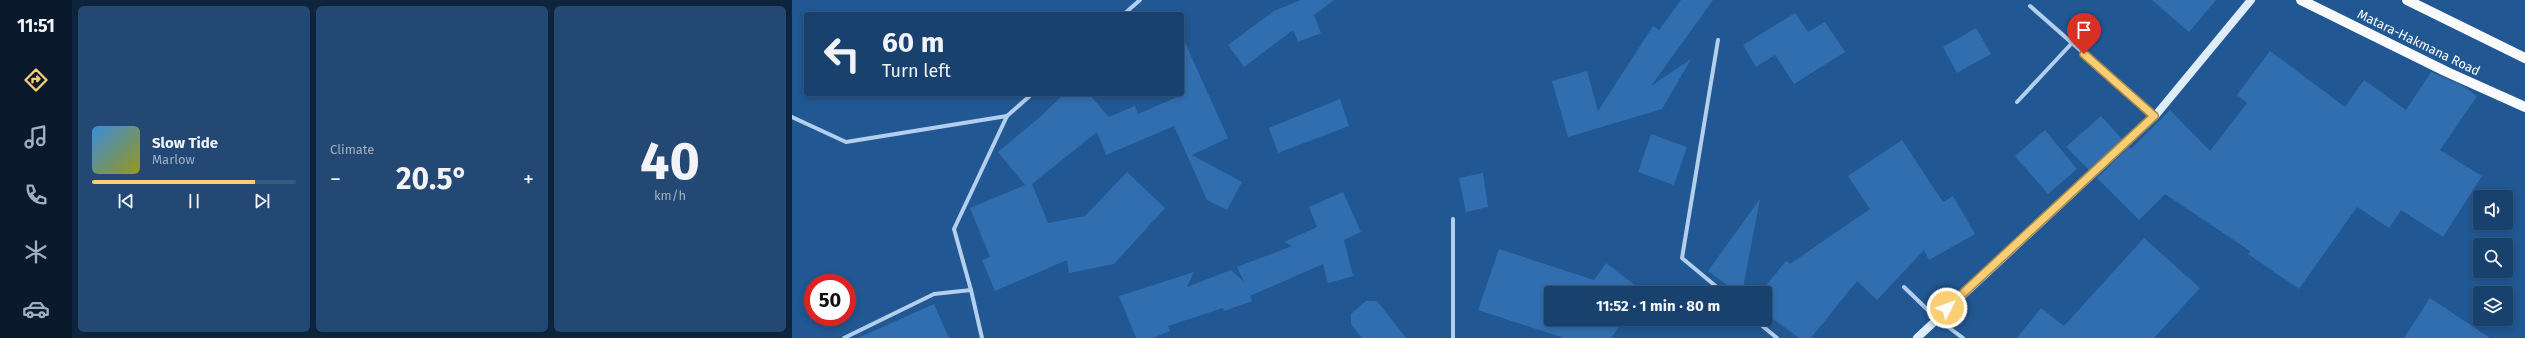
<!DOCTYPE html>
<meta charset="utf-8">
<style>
body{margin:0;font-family:"Fira Sans",sans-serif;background:#224873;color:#f1f3f6;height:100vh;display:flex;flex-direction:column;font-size:15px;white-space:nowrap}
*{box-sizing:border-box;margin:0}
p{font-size:13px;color:#9fafc2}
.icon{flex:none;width:22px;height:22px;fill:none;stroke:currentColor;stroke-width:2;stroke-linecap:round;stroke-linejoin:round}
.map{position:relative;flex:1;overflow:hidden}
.drawer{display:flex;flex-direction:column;gap:6px;padding:6px;background:#0e243c;width:720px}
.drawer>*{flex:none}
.guide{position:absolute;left:12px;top:12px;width:380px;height:84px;border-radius:4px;box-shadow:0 2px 6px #0003,0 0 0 1px #375a81;background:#19416e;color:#f1f3f6;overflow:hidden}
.controls{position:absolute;left:1681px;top:190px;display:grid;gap:8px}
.controls a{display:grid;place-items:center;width:40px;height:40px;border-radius:4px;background:#19416e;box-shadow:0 2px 6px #0003,0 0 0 1px #375a81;font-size:20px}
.speed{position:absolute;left:12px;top:274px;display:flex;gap:8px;font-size:20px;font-weight:700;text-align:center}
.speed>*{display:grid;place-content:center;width:52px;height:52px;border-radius:50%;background:#19416e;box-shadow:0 2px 6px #0003,0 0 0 1px #375a81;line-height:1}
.speed .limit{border:6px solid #d22;background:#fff;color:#111}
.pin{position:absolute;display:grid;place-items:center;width:34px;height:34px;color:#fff;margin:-41px -17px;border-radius:50% 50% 50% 0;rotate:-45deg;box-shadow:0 0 4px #0007}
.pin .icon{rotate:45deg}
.me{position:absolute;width:44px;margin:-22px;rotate:48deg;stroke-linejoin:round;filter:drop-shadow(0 0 3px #0008)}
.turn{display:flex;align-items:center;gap:14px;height:84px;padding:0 12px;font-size:18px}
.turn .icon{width:52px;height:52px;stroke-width:2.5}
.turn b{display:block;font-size:28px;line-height:34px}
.big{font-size:30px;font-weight:700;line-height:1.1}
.drawer .tile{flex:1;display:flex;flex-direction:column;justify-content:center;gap:6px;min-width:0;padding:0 14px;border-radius:6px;background:#224873}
.drawer .dial{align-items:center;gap:0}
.dial b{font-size:52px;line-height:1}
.song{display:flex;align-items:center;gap:12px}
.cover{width:48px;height:48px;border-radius:6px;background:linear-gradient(135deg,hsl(210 70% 55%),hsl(60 70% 35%))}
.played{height:4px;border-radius:2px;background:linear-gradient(90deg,#f9ce74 80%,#375a81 80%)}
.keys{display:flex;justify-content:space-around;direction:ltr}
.heat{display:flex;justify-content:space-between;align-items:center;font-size:22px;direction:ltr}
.drawer .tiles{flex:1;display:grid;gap:6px;grid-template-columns:repeat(3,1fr)}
.trip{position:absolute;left:752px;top:286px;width:228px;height:40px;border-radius:4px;background:#19416e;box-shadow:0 2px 6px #0003,0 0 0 1px #375a81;font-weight:700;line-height:40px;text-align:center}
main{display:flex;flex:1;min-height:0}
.dock{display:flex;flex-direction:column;width:72px;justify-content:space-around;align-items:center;background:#0a1a2c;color:#9fafc2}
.dock .icon{width:28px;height:28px}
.dock .on{color:#f9ce74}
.dock b{font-size:18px;color:#f1f3f6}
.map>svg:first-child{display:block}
.building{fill:#316eaf}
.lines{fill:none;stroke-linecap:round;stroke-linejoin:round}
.minor{stroke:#b3cfed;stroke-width:4}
.secondary{stroke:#dfecfa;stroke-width:8}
.primary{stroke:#f9fbff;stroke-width:10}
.route-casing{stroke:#a2864b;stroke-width:10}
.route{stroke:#f9ce74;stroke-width:7}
.labels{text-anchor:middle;stroke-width:4;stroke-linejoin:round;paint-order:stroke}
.street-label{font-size:13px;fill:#fff;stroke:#215792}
</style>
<main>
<nav class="dock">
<b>11:51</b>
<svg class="icon on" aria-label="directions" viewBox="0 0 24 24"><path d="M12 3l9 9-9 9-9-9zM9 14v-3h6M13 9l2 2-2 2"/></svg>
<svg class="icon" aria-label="music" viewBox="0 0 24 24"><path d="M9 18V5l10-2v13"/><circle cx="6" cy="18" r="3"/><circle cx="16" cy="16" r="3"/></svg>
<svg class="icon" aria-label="phone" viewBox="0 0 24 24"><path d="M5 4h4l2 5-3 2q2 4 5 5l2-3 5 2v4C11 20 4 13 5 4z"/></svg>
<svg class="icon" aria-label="climate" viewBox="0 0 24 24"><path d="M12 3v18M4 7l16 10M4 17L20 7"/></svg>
<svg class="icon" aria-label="car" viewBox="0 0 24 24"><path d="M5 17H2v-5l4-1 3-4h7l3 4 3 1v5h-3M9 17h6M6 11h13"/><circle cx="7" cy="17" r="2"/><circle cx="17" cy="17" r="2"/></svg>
</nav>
<section class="drawer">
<div class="tiles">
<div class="tile">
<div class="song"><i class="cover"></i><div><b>Slow Tide</b><p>Marlow</p></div></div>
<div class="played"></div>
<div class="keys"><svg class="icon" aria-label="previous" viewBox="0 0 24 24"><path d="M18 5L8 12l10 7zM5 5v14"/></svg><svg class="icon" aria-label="pause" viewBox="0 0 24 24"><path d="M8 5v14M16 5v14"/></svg><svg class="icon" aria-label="next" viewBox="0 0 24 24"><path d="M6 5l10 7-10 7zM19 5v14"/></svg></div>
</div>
<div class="tile"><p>Climate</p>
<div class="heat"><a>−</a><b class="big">20.5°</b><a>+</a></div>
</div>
<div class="tile dial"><b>40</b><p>km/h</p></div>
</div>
</section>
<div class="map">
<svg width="1733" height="338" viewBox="0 0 1733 338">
<rect width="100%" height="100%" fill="#215792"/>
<!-- building -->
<g class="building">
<path d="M 509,0 L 542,0 L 522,15 L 529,33 L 506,42 L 501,30 L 452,67 L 436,45 L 482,11 Z"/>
<path d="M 889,0 L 921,0 L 859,86 L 899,59 L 870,109 L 776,137 L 760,81 L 795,71 L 806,111 L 861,26 L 867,30 Z"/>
<path d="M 1360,0 L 1424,0 L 1397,32 Z"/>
<path d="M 1003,13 L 1016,32 L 1033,22 L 1053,52 L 1002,84 L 983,55 L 964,67 L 951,45 Z"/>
<path d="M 1184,28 L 1199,54 L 1165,73 L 1151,47 Z"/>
<path d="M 390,36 L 436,138 L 400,155 L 450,182 L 435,210 L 415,200 L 382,126 L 314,155 L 305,132 L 240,184 L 256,223 L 293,216 L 335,172 L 373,208 L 322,264 L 277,273 L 275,260 L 203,291 L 190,260 L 198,257 L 178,208 L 233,185 L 206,152 L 248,117 L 272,94 L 297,94 L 317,117 L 343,106 L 346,114 L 390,95 Z"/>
<path d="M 1478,51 L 1553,107 L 1572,80 L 1614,110 L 1639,72 L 1669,85 L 1685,96 L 1648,150 L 1690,176 L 1651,237 L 1609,210 L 1597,228 L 1565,207 L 1507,289 L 1456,254 L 1458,251 L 1373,194 L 1347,220 L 1305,178 L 1337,147 L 1339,149 L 1378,110 L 1418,151 L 1455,103 L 1445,95 Z"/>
<path d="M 548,99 L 557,126 L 486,153 L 477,128 Z"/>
<path d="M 1309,116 L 1330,139 L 1297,170 L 1274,147 Z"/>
<path d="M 1253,130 L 1285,169 L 1256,194 L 1223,156 Z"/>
<path d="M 859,134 L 895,147 L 882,185 L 846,172 Z"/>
<path d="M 1110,140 L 1151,202 L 1161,196 L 1183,234 L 1137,260 L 1132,250 L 1085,300 L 1065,281 L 1019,338 L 1007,338 L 973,313 L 973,293 L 968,293 L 994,261 L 998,264 L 1078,209 L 1056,176 Z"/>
<path d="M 691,173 L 696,207 L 674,212 L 667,178 Z"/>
<path d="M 551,192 L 569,232 L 552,240 L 561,276 L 536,283 L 531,264 L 458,296 L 460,301 L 432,311 L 431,308 L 376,326 L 378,331 L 361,338 L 344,338 L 327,296 L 402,272 L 395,287 L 439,270 L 452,282 L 445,267 L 500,246 L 492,242 L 525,227 L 517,207 Z"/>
<path d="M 968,199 L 950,293 L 946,293 L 916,271 Z"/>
<path d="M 1352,238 L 1408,288 L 1362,338 L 1225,338 L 1249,308 L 1272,326 Z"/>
<path d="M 707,249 L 802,280 L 814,263 L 852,292 L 759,293 L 759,319 L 833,319 L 819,338 L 772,338 L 686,310 Z"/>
<path d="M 1638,298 L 1698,338 L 1612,338 Z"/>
<path d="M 574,301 L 585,301 L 614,338 L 570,338 L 559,324 L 559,314 Z"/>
<path d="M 142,304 L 157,338 L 66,338 Z"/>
</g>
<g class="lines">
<!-- minor -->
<g class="minor">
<path d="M 1238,6 L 1363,116"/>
<path d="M 332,14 L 348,0"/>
<path d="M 926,40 L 890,258 L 932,293"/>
<path d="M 1225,102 L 1280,43"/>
<path d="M 0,117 L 54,142 L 215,116"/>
<path d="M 661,219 L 661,338"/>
<path d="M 1112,287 L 1144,318 L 1171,338"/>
<path d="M 962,319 L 985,338"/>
<path d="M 52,338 L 142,294 L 179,290"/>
<path d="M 190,338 L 179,290 L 162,229 L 215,116 L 240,94"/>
</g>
<!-- secondary -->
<path class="secondary" d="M 1125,338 L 1363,116 L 1459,0"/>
<!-- primary -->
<g class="primary">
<path d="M 1509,0 L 1655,72 L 1733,107"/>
<path d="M 1615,0 L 1733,58"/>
</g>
</g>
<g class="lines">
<defs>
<path id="route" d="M 1155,308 L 1362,116 L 1292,54"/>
</defs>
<!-- route casing -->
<use href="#route" class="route-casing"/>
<!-- route -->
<use href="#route" class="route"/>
</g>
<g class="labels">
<!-- street labels -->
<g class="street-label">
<text transform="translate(1627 42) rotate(26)" y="5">Matara-Hakmana Road</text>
</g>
</g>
</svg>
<div class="controls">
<a><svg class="icon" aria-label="sound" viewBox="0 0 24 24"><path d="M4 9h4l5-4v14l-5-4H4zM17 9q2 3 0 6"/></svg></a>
<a><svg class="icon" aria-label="search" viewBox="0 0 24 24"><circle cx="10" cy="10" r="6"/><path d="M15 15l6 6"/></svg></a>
<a><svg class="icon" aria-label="layers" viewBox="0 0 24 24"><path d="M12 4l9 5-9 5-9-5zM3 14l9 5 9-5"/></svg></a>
</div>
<div class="speed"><div class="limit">50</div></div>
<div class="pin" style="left:1292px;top:54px;background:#d93025"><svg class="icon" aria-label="arrive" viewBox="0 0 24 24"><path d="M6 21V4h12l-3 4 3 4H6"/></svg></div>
<svg class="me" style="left:1155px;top:308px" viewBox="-20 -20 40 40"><circle r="17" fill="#f9ce74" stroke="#fff" stroke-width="3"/><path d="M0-11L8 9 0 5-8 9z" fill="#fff"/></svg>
<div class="trip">11:52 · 1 min · 80 m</div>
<div class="guide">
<div class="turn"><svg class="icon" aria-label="left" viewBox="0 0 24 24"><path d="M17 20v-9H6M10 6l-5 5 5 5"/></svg><div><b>60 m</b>Turn left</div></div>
</div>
</div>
</main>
